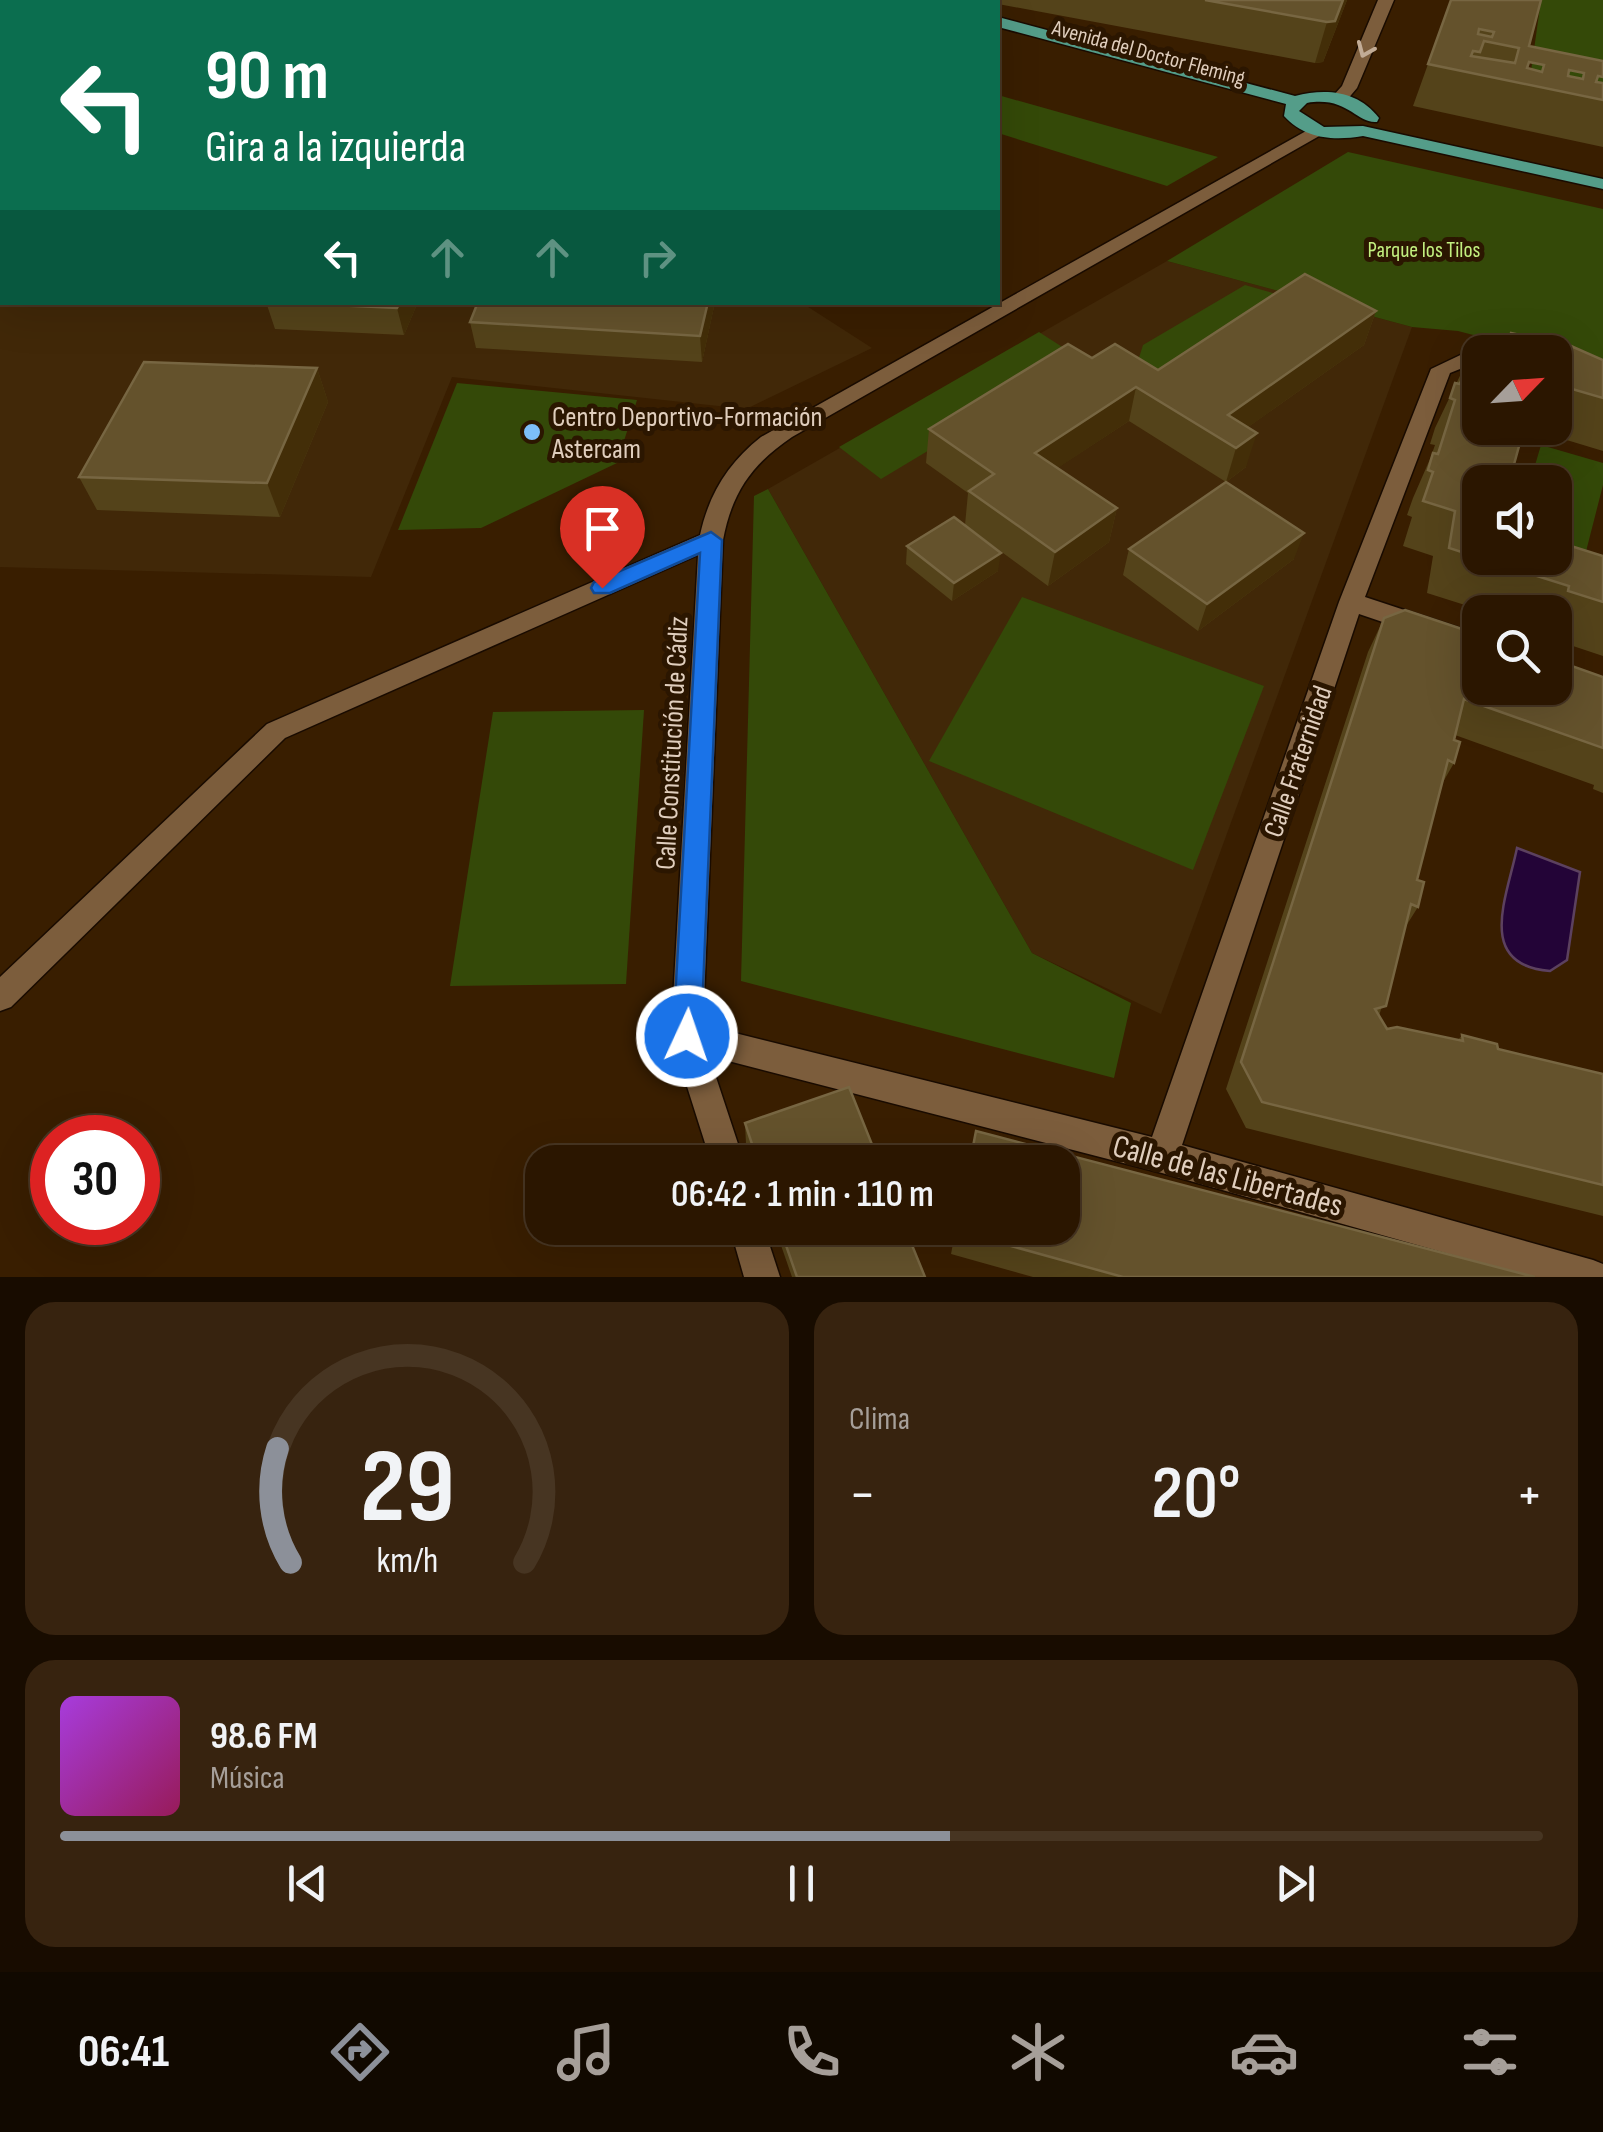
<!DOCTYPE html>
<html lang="es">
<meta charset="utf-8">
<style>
body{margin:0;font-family:"Sofia Sans Condensed",sans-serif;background:#37230f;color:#f1f3f6;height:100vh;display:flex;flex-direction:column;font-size:38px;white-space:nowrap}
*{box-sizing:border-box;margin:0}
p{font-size:32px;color:#a69f99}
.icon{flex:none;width:55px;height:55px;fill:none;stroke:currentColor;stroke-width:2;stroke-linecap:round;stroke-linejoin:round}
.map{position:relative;height:1277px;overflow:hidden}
.side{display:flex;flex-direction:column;gap:25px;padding:25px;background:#180c00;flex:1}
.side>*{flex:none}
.guide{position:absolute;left:0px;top:0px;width:1000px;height:305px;box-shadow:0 10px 40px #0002,0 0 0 2px #473522;background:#0b6e4f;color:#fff;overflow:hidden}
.needle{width:65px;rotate:65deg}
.tools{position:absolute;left:1462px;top:335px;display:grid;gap:20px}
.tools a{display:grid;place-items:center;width:110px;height:110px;border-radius:20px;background:#2b1600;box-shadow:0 10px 40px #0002,0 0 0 2px #473522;font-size:50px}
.speed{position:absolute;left:30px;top:1115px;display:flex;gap:20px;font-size:50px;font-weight:700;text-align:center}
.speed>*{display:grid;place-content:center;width:130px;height:130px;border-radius:50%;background:#2b1600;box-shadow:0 10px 40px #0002,0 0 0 2px #473522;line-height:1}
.speed .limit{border:15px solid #d22;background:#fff;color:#111}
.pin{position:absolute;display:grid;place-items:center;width:85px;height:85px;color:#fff;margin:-102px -42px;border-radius:50% 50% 50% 0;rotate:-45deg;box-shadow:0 0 10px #0007}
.pin .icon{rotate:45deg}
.me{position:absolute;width:110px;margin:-55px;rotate:3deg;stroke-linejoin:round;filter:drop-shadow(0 0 8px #0008)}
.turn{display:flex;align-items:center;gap:35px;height:210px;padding:0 40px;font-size:45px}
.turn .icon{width:130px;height:130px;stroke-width:2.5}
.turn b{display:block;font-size:70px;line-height:85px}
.lanes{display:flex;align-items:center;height:95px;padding:0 40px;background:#0003;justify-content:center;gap:50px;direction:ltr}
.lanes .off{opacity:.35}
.big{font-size:75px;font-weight:600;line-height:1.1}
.side .widget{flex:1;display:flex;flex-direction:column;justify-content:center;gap:15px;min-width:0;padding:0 35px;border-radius:30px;background:#37230f}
.side .dial{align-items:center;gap:0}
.dial svg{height:260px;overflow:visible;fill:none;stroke:#473522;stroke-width:7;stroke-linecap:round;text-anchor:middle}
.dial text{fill:#f1f3f6;stroke:none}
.song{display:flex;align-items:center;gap:30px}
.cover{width:120px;height:120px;border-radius:15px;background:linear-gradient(135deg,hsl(280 70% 55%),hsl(330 70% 35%))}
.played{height:10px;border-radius:5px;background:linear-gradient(90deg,#8c9099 60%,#473522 60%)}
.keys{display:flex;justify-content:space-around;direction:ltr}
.heat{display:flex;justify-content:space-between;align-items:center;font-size:55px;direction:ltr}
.side .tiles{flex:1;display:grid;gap:25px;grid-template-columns:1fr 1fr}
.widget:last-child{grid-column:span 2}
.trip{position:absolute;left:525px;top:1145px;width:555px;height:100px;border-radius:30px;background:#2b1600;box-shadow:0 10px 40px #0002,0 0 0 2px #473522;font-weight:600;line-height:100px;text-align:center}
.dock{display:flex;height:160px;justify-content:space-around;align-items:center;background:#110900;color:#a69f99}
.dock .icon{width:70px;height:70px}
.dock .on{color:#8c9099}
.dock b{font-size:45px;color:#f1f3f6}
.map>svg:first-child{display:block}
.built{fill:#412808}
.green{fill:#344908}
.water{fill:#230437;stroke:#5c415f;stroke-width:2.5}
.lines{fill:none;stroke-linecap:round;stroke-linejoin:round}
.minor-casing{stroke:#190b00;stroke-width:3}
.major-casing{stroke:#190b00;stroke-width:3}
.minor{fill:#7c5d3c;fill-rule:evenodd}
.major{fill:#549d89;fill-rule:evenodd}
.wall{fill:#54431a;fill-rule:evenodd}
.shaded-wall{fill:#432e08}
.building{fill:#64522c;stroke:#776642;stroke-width:2.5;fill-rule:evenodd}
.oneway{stroke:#c2ac96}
.route{fill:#1a73e8;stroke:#114b97;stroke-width:2.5}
.poi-dot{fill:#7dbef9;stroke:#2b1600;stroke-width:4}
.labels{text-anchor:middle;stroke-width:10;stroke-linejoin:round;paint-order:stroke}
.far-street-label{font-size:22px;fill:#e0cebd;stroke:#2b1600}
.far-park-label{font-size:22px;fill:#c2ef7f;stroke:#2b1600}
.poi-label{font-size:28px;fill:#e0cebd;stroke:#2b1600;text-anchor:start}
.street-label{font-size:28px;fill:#e0cebd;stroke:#2b1600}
.near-street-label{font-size:32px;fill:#e0cebd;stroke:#2b1600}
</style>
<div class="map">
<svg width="1603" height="1277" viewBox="0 0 1603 1277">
<rect width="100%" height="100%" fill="#391e00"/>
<!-- built -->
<g class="built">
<path d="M 0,159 L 2,302 L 802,303 L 872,348 L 746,409 L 452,377 L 371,577 L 0,567 Z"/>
<path d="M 1167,261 L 1412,327 L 1161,1014 L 1032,953 L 768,489 Z"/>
</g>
<!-- green -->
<g class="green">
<path d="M 1541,0 L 1603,0 L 1603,96 L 1530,78 Z"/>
<path d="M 998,95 L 1218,157 L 1167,186 L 998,133 Z"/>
<path d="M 1348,152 L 1603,209 L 1603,370 L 1555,352 L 1538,352 L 1458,331 L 1412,327 L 1167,261 Z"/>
<path d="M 1245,285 L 1294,299 L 1164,381 L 1137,364 L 1143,345 Z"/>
<path d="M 1039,332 L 1081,359 L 881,479 L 839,447 Z"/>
<path d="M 457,383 L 637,400 L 617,463 L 481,528 L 398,530 Z"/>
<path d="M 1541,445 L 1603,463 L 1603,485 L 1580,575 L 1555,558 L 1555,482 L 1530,482 Z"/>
<path d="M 768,489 L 1032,953 L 1131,1003 L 1114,1078 L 741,981 L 754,496 Z"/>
<path d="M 1022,597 L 1264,686 L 1193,870 L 929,761 Z"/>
<path d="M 644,710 L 626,984 L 450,986 L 493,712 Z"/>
</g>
<!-- water -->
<path class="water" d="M 1517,848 L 1580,872 L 1567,960 L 1550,971 C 1475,965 1507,897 1517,848 Z"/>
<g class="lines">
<defs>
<g id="minor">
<path d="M 1378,0 L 1394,0 L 1357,88 L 1346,101 L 1334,101 L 1332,97 L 1342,86 Z"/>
<path d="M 2,75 L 2,85 L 0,86 L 0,76 Z"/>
<path d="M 1315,126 L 1321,127 L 1321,135 L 792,437 C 752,464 732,492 723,540 L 703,1025 L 1152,1137 L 1339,602 L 1431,369 L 1473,349 L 1487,349 L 1490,352 L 1480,352 L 1480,361 L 1450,373 L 1365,597 L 1480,635 L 1480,655 L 1359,614 L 1182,1145 L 1593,1260 L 1603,1264 L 1603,1277 L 1531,1277 L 1162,1173 L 709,1056 L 744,1162 L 711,1162 L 671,1036 L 698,555 L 285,738 L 11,1007 L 0,1011 L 0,977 L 267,724 L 700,535 C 709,494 728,463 761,437 Z"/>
<path d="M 730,1228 L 764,1228 L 780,1277 L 744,1277 Z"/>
</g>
<g id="major">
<path d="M 856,0 L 878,0 L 880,2 L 857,2 Z"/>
<path d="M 908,0 L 931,0 L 933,2 L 910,2 Z"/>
<path d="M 998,17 L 1295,96 C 1327,88 1358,91 1379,118 L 1377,122 C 1356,124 1348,96 1307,103 L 1299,111 L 1324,127 L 1363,126 L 1603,179 L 1603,189 L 1363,136 C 1333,141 1305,139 1284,116 L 1286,104 L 998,27 Z"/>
</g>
</defs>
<!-- minor casing -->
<use href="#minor" class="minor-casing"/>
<!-- major casing -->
<use href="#major" class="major-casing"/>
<!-- minor -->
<use href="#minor" class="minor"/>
<!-- major -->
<use href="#major" class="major"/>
</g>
<!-- wall -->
<g class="wall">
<path d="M 502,0 L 599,0 L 596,2 L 511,2 Z"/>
<path d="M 974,0 L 1347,0 L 1323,62 L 1315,63 L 998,4 L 998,2 Z"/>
<path d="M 1451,0 L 1529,46 L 1598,76 L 1596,82 L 1603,83 L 1603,147 L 1413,106 ZM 1529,62 L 1544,65 L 1542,72 L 1527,68 ZM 1569,70 L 1584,73 L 1583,79 L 1568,76 Z"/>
<path d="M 2,237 L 2,294 L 0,294 L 0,238 Z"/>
<path d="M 266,302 L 418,302 L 404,335 L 275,329 Z"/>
<path d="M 478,302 L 715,302 L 702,362 L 476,348 L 470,322 Z"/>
<path d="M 1376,311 L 1364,345 L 1248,427 L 1246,467 L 1226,482 L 1129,421 L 1057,468 L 1117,508 L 1109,542 L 1048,586 L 965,525 L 968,493 L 926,463 L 929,429 L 1092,358 L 1158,370 Z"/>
<path d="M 1511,333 L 1603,360 L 1603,451 L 1527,428 L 1555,428 L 1555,352 L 1502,352 Z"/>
<path d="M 1468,359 L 1480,428 L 1526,428 L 1521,438 L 1480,558 L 1603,556 L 1603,656 L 1555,640 L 1555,612 L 1487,612 L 1427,593 L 1433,556 L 1403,546 L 1412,517 L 1407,515 L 1413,498 L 1430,459 L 1435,445 L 1430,444 L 1435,428 Z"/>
<path d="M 317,368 L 328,402 L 280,517 L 97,510 L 79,477 Z"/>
<path d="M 907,546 L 998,571 L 952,601 L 906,564 Z"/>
<path d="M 1129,549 L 1294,559 L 1198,631 L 1123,575 Z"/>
<path d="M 1384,618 L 1603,677 L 1603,793 L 1593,789 L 1594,785 L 1455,735 L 1454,763 L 1443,782 L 1417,880 L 1418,907 L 1406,926 L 1379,1016 L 1387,1029 L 1458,1040 L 1462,1035 L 1498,1049 L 1603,1074 L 1603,1216 L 1246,1128 L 1226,1089 L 1368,652 Z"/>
<path d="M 745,1123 L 879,1162 L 753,1162 L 746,1144 Z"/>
<path d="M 976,1131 L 1535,1277 L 1033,1277 L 951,1254 L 956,1228 L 1062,1228 L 1062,1162 L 969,1162 Z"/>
<path d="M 775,1228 L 905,1228 L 925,1277 L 792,1277 Z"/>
</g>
<!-- shaded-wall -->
<g class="shaded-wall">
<path d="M 0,0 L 22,0 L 23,2 L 2,2 L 2,33 L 0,33 Z"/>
<path d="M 571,0 L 599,0 L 596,2 L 572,2 Z"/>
<path d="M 1343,0 L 1347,0 L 1323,62 L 1315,63 L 1327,22 Z"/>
<path d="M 2,185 L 2,208 L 0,203 L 0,188 Z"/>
<path d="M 400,302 L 418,302 L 404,335 L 397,308 Z"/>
<path d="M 708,302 L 715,302 L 702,362 L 700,336 Z"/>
<path d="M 1376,311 L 1364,345 L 1227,442 L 1228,415 Z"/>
<path d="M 317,368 L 328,402 L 280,517 L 267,483 Z"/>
<path d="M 1136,387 L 1129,421 L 1029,487 L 1035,453 Z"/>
<path d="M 1257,433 L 1246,467 L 1226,482 L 1236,448 Z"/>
<path d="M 1117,508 L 1109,542 L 1048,586 L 1055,552 Z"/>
<path d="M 1304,533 L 1294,559 L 1198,631 L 1207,604 Z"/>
<path d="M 1001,553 L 998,571 L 952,601 L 954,583 Z"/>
</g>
<!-- building -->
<g class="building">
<path d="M 1205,0 L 1343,0 L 1335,21 L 1327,22 Z"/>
<path d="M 1451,0 L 1541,0 L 1529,46 L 1603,61 L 1603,77 L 1598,76 L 1596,82 L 1603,83 L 1603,100 L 1428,64 ZM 1479,29 L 1494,32 L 1492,37 L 1478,34 ZM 1484,41 L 1519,48 L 1515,63 L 1471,56 L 1473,51 L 1480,52 ZM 1529,62 L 1544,65 L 1542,72 L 1527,68 ZM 1569,70 L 1584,73 L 1583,79 L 1568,76 Z"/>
<path d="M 0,160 L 2,160 L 2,185 L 0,188 Z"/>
<path d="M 2,237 L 2,268 L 0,268 L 0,238 Z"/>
<path d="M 1305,274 L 1376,311 L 1228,415 L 1257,433 L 1236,448 L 1136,387 L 1035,453 L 1117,508 L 1055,552 L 969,491 L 994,474 L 929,429 L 1068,344 L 1092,358 L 1115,344 L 1158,370 Z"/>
<path d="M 268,302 L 400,302 L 397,308 Z"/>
<path d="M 478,302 L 708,302 L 700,336 L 470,322 Z"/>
<path d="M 1511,333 L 1571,346 L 1603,360 L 1603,398 L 1555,384 L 1555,352 L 1503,352 Z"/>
<path d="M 1468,359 L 1480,363 L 1480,428 L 1524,428 L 1510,479 L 1513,482 L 1480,482 L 1480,558 L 1449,548 L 1455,511 L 1423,501 L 1433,472 L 1428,470 L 1433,453 L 1438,454 L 1455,400 L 1450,398 L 1455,383 L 1460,384 Z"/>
<path d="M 144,362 L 317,368 L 267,483 L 79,477 Z"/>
<path d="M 1226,482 L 1304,533 L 1207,604 L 1129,549 Z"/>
<path d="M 954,517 L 1001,553 L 954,583 L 907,546 Z"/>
<path d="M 1555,541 L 1603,556 L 1603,602 L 1568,591 L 1569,586 L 1480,558 L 1555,558 Z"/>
<path d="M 1405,610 L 1480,635 L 1480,688 L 1555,688 L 1555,660 L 1603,677 L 1603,748 L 1464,699 L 1454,740 L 1460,742 L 1454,763 L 1448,760 L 1417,880 L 1424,882 L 1418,907 L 1411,904 L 1386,1006 L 1375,1009 L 1387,1029 L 1397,1027 L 1463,1041 L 1462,1035 L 1497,1044 L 1498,1049 L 1603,1074 L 1603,1185 L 1262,1102 L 1241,1062 L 1384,618 Z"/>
<path d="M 849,1087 L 879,1162 L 758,1162 L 745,1123 Z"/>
<path d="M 976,1131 L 1535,1277 L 1123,1277 L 957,1231 L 957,1228 L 1062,1228 L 1062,1162 L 970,1162 Z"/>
<path d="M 780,1228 L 905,1228 L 925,1277 L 797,1277 Z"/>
</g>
<!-- one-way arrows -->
<defs><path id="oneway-chevron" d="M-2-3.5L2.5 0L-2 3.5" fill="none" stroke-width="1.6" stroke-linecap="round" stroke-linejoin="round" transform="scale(2.5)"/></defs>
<use class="oneway" href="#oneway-chevron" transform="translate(1365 50) rotate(113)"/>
<!-- route -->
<path class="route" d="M 711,532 L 722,540 L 701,1036 L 697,1046 L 687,1050 L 677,1046 L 673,1036 L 700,553 L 610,593 L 594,593 L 591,588 L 594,582 Z"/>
<!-- markers -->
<circle class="poi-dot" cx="532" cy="432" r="10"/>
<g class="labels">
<!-- far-street labels -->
<g class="far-street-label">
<text transform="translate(1149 52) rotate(15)" y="8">Avenida del Doctor Fleming</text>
</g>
<!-- far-park labels -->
<g class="far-park-label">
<text x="1424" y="257">Parque los Tilos</text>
</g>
<!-- poi labels -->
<g class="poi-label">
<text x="552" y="426">Centro Deportivo-Formación<tspan x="552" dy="32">Astercam</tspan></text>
</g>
<!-- street labels -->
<g class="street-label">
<text transform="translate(671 743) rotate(-87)" y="10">Calle Constitución de Cádiz</text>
<text transform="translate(1297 761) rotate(-71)" y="10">Calle Fraternidad</text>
</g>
<!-- near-street labels -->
<g class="near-street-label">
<text transform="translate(1228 1175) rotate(15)" y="11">Calle de las Libertades</text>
</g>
</g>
</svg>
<div class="tools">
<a><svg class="needle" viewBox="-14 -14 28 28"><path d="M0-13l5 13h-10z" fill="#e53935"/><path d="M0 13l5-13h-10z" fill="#a69f99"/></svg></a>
<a><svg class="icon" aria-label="sound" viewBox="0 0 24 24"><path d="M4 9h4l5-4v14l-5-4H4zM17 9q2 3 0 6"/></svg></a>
<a><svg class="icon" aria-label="search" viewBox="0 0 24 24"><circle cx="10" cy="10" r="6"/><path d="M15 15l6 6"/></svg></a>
</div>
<div class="speed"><div class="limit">30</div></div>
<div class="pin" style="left:602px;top:588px;background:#d93025"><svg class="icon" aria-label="arrive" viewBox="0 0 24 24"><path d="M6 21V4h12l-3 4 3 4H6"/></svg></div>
<svg class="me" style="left:687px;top:1036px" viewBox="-20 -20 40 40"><circle r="17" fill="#1a73e8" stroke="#fff" stroke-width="3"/><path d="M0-11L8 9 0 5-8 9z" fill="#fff"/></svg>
<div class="trip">06:42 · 1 min · 110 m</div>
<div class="guide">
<div class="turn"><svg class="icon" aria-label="left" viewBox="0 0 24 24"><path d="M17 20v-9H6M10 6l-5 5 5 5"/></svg><div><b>90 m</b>Gira a la izquierda</div></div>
<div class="lanes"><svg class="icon" aria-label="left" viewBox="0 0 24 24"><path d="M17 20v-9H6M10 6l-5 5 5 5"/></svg><svg class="icon off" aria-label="ahead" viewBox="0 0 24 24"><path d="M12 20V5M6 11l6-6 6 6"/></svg><svg class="icon off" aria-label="ahead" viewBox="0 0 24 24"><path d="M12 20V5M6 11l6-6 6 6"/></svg><svg class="icon off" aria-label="right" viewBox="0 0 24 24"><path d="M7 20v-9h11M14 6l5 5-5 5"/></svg></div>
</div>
</div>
<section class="side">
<div class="tiles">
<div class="widget dial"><svg viewBox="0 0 100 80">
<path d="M14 69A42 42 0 1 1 86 69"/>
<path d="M14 69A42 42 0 0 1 10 34" stroke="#8c9099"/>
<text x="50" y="56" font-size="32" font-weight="700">29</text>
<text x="50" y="72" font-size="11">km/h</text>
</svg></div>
<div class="widget"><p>Clima</p>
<div class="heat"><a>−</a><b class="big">20°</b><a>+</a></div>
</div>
<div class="widget">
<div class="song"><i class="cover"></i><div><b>98.6 FM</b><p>Música</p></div></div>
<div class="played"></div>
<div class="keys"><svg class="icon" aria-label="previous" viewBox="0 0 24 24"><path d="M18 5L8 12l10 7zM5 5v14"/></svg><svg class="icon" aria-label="pause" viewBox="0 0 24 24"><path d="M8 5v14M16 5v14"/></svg><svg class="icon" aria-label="next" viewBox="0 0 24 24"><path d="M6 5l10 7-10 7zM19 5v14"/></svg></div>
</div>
</div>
</section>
<nav class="dock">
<b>06:41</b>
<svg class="icon on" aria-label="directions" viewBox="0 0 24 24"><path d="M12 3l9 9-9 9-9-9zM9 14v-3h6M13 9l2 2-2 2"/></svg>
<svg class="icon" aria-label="music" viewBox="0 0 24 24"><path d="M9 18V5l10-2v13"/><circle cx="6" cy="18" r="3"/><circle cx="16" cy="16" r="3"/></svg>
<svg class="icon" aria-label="phone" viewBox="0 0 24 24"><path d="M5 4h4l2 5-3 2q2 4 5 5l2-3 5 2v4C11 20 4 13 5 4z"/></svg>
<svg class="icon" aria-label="climate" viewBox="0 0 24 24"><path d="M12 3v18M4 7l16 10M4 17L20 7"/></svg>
<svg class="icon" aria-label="car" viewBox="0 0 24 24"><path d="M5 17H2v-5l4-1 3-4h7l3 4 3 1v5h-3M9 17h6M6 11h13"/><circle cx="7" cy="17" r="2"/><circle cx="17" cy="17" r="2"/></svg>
<svg class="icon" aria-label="filters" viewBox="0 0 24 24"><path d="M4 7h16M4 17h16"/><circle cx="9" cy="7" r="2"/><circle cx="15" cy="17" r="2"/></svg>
</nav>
